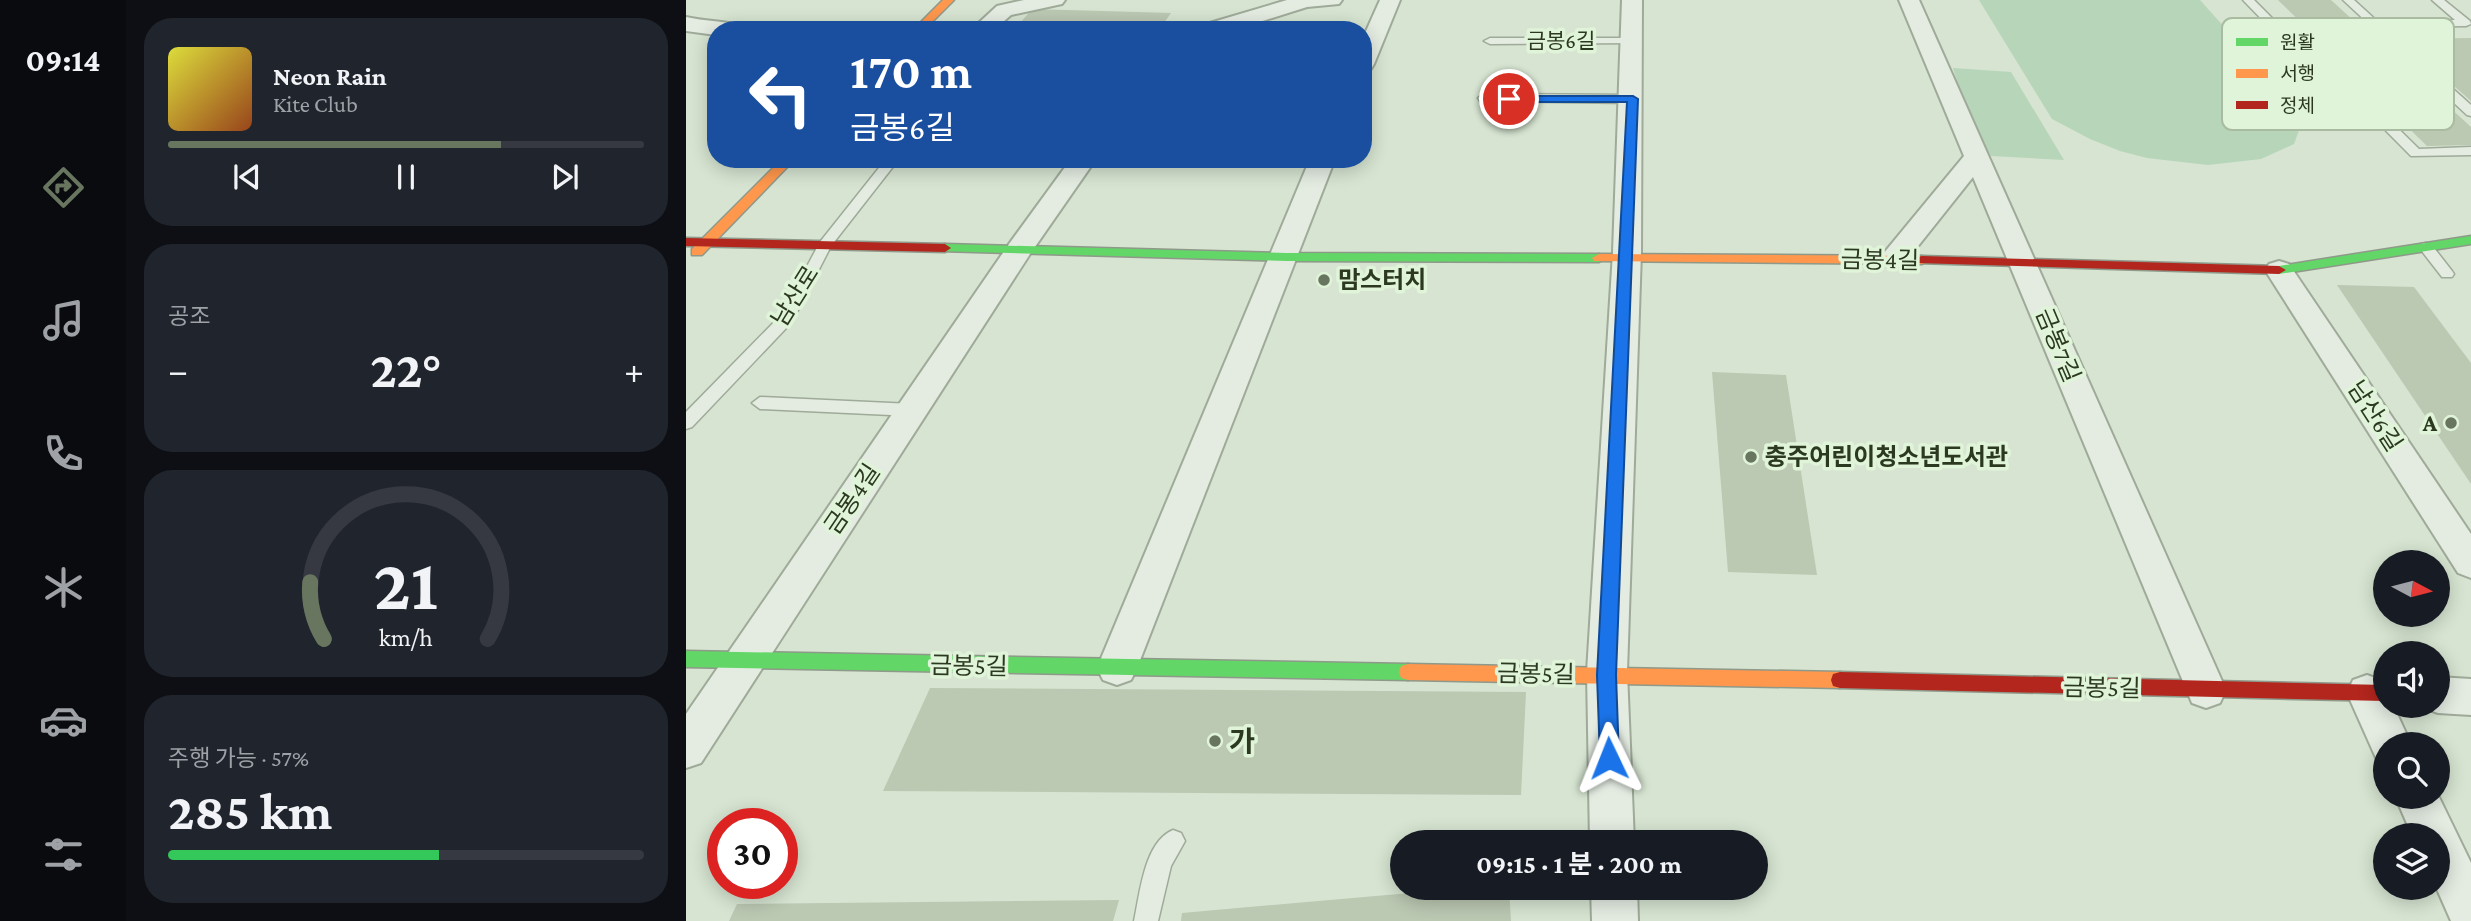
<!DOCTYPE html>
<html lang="ko">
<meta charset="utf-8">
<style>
body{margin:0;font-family:"Crimson Pro","Noto Sans KR",serif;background:#20242c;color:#f1f3f6;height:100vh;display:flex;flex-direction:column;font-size:26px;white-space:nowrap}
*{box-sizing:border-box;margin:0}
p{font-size:23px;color:#9ea1a6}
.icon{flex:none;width:38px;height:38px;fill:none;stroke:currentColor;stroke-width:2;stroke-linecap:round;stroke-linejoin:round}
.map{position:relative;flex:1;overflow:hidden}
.drawer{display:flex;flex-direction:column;gap:18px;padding:18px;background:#0d0f14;width:560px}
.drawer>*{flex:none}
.banner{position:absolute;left:21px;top:21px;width:665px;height:147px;border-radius:28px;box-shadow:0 4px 18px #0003;background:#1a4fa0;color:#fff;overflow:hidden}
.needle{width:46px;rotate:97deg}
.tools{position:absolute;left:1687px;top:550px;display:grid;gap:14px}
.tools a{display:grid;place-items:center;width:77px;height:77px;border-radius:50%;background:#171b24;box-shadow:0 4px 18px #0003;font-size:35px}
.speed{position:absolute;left:21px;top:808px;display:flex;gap:14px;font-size:35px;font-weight:700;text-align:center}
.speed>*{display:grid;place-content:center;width:91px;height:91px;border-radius:50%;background:#171b24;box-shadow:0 4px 18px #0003;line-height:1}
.speed .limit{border:10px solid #d22;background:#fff;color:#111}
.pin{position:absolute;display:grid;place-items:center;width:60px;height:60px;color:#fff;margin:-30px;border:4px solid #fff;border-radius:50%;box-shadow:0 2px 7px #0007}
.me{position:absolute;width:77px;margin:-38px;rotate:358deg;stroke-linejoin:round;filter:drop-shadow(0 0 5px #0008)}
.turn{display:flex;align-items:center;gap:24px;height:147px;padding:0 28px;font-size:32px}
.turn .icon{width:91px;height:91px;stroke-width:2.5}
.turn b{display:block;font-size:49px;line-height:60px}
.big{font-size:52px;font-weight:700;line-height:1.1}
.drawer .tile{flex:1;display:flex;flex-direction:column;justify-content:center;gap:10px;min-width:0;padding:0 24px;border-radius:28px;background:#20242c}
.drawer .dial{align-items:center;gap:0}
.dial svg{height:182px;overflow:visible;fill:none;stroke:#363941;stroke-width:7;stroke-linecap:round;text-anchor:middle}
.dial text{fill:#f1f3f6;stroke:none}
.song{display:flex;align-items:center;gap:21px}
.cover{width:84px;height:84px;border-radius:10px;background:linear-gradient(135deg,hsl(60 70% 55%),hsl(20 70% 35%))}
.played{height:7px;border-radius:4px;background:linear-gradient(90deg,#68755f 70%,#363941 70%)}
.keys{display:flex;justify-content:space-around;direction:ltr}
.heat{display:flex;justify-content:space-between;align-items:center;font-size:38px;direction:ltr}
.charge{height:10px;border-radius:5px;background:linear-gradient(90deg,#34c759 57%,#363941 0)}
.trip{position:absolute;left:704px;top:830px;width:378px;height:70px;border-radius:35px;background:#171b24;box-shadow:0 4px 18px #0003;font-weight:700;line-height:70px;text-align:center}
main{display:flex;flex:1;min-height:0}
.menu{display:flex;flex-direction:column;width:126px;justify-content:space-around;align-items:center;background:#090b0e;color:#9ea1a6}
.menu .icon{width:49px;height:49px}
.menu .active{color:#68755f}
.menu b{font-size:32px;color:#f1f3f6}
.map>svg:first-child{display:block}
.green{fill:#b7d5b9}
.building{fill:#bbc8b2}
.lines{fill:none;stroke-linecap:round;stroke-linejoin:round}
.lane-casing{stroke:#9faa99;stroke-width:3}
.street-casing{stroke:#9faa99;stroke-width:4}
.fast-casing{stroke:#8f998a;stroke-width:3}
.slow-casing{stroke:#8f998a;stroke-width:3}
.jam-casing{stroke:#8f998a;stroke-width:3}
.lane{fill:#e4ece2;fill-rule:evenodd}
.street{fill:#e4ece2;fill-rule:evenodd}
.fast{fill:#63d668;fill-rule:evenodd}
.slow{fill:#ff974d;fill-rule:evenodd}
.jam{fill:#b3261e;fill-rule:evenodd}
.route{fill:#1a73e8;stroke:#114b97;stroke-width:2}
.poi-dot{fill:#68755f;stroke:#dff4d8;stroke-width:2.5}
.labels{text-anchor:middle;stroke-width:7;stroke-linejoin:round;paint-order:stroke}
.far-street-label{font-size:21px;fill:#2c3921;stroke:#dff4d8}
.street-label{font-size:24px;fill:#2c3921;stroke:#dff4d8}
.poi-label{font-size:24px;font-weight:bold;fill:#2c3921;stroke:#dff4d8;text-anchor:start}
.near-poi-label{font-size:28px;font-weight:bold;fill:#2c3921;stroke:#dff4d8;text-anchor:start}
.key{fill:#dff4d8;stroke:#a9bca1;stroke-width:2}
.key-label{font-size:19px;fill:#2c3921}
</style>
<main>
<nav class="menu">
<b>09:14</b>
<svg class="icon active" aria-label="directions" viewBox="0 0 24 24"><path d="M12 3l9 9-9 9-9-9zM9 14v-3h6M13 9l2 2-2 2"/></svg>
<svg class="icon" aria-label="music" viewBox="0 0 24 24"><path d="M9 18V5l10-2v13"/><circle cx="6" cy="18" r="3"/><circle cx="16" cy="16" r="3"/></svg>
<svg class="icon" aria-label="phone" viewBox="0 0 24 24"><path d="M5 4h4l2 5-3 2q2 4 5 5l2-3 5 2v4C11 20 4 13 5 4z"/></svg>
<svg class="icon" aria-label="climate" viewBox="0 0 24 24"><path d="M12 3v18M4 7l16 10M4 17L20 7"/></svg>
<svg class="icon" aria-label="car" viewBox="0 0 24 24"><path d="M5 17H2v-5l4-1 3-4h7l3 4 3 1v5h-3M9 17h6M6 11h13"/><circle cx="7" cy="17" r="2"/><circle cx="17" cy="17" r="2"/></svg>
<svg class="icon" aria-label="filters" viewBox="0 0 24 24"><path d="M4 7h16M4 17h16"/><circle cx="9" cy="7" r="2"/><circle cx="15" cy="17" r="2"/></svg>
</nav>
<section class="drawer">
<div class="tile">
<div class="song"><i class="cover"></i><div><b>Neon Rain</b><p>Kite Club</p></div></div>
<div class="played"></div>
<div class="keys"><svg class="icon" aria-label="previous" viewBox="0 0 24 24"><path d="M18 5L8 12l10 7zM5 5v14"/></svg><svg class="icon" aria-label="pause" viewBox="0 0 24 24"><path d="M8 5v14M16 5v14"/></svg><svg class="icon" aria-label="next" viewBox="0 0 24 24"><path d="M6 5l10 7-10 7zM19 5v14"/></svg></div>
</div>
<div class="tile"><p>공조</p>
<div class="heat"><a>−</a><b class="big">22°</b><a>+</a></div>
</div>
<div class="tile dial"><svg viewBox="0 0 100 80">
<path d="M14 69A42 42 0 1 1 86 69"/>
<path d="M14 69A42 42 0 0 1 8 44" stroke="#68755f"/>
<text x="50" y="56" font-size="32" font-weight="700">21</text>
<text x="50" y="72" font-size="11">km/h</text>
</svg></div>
<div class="tile"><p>주행 가능 · 57%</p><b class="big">285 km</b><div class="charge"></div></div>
</section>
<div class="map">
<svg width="1785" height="921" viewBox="0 0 1785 921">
<rect width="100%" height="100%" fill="#d6e4d1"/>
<!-- green -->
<g class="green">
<path d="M 1293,0 L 1514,0 L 1609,106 L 1615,125 L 1608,144 L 1575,159 L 1522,165 L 1461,158 L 1434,151 L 1404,139 L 1366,119 Z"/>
<path d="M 1267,68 L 1325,72 L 1378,160 L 1305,156 L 1284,123 Z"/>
</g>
<!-- building -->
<g class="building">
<path d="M 1592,0 L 1645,0 L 1703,53 L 1714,53 L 1737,73 L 1726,73 L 1785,127 L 1785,145 L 1741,146 Z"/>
<path d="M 346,9 L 485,13 L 473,30 L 328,30 Z"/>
<path d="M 1785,38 L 1785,101 L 1715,39 Z"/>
<path d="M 1651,285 L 1728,287 L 1785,363 L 1785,484 Z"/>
<path d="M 1026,372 L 1100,375 L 1131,575 L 1042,572 Z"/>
<path d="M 244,688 L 840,692 L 835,795 L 197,791 Z"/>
<path d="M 793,887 L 823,887 L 825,921 L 495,921 L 496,913 Z"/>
<path d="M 433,900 L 427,921 L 43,921 L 51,904 Z"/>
</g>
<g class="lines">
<defs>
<g id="lane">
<path d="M 1557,0 L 1568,0 L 1595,27 L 1616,34 L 1733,149 L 1785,147 L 1785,155 L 1725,156 L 1608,38 L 1587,31 Z"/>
<path d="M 1657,0 L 1668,0 L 1691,21 L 1769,20 L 1746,0 L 1758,0 L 1784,21 L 1785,24 L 1780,26 L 1698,27 L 1785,105 L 1785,116 L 1781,115 Z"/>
<path d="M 946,38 L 952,41 L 950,43 L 804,44 L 798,41 L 804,38 Z"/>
<path d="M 798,94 L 947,95 L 953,99 L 947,103 L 794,101 L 792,98 Z"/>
<path d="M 200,159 L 213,159 L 145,246 L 106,322 L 6,427 L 0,429 L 0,412 L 95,315 L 134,242 Z"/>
<path d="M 1740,243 L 1745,244 L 1766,271 L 1768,274 L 1766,277 L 1756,277 L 1735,250 L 1733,247 L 1735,244 Z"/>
<path d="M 74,397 L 226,404 L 234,410 L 226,416 L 74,409 L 66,403 Z"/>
<path d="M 487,830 L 495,833 L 499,841 L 485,866 L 472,921 L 448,921 C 454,894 458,842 487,830 Z"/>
</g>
<g id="street">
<path d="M 338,0 L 379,0 L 376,4 L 325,15 L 308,30 L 285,30 L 311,6 Z"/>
<path d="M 601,0 L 656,0 L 653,4 L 621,7 L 548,30 L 515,30 L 517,25 Z"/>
<path d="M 694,0 L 714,0 L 688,64 L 685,69 L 677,71 L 677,38 Z"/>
<path d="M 936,0 L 956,0 L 955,252 L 941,672 L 948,842 L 904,842 L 901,672 L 927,252 Z"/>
<path d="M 1213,0 L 1233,0 L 1540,690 L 1534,703 L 1520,708 L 1506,703 L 1287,177 L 1217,265 L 1207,268 L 1197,265 L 1193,259 L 1278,156 Z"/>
<path d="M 0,17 C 18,21 36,21 54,25 L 56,30 L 30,30 L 30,35 L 0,31 Z"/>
<path d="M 385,159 L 410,159 L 344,254 L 15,763 L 0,768 L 0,714 L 323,244 Z"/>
<path d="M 624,159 L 649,159 L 451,668 L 445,680 L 431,685 L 417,680 L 411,668 Z"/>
<path d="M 1593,261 L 1603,264 L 1785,534 L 1785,578 L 1772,573 L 1579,270 L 1583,264 Z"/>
<path d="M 1681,675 L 1695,680 L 1699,689 L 1699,705 L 1707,705 L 1725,744 L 1699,744 L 1699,761 L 1690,758 L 1661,693 L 1667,680 Z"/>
<path d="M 1752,677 L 1785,679 L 1785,715 L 1752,713 L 1738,708 L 1737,705 L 1752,705 Z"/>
<path d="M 1752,795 L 1785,863 L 1785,921 L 1765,921 L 1750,887 L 1752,835 L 1726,835 L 1709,796 Z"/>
<path d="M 905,887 L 951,887 L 952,921 L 906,921 Z"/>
</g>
<g id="fast">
<path d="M 1785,236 L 1785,244 L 1593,274 L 1586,270 L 1593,266 Z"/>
<path d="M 259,244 L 600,253 L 913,254 L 920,258 L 913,262 L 600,261 L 254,251 L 254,245 Z"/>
<path d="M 0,651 L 722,664 L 729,666 L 731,672 L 729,678 L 722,680 L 0,667 Z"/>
</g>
<g id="slow">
<path d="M 257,0 L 268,0 L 238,30 L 227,30 Z"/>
<path d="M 96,159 L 109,159 L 16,255 L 6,255 L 6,249 Z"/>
<path d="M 913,254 L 1236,256 L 1243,260 L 1236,264 L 908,261 L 906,258 Z"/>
<path d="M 722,664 L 1154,672 L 1161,674 L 1163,680 L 1161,686 L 1154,688 L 722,680 L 715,678 L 713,672 L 715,666 Z"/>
</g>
<g id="jam">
<path d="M 0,238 L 259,244 L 265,248 L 259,252 L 0,246 Z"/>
<path d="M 1236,256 L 1593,266 L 1600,270 L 1593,274 L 1231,263 L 1231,257 Z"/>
<path d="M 1154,672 L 1699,685 L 1699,701 L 1154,688 L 1147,686 L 1145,680 L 1147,674 Z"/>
</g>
</defs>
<!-- lane casing -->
<use href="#lane" class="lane-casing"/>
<!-- street casing -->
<use href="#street" class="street-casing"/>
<!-- fast casing -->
<use href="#fast" class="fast-casing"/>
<!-- slow casing -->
<use href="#slow" class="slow-casing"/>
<!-- jam casing -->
<use href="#jam" class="jam-casing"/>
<!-- lane -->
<use href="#lane" class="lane"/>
<!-- street -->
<use href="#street" class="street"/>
<!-- fast -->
<use href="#fast" class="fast"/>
<!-- slow -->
<use href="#slow" class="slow"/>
<!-- jam -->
<use href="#jam" class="jam"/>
</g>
<!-- route -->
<path class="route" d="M 819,96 L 947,96 L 952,99 L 930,675 L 933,758 L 931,765 L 923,768 L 916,765 L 914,758 L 911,675 L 941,102 L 823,102 L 819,101 Z"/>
<!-- markers -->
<g class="poi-dot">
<circle cx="638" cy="280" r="7"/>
<circle cx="1765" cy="423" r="7"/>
<circle cx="1065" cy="457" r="7"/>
<circle cx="529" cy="741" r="7"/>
</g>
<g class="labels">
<!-- far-street labels -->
<g class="far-street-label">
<text x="875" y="48">금봉6길</text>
</g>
<!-- street labels -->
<g class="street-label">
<text transform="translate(1194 260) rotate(1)" y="8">금봉4길</text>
<text transform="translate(109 296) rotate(-58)" y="8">남산로</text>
<text transform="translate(1372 345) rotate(67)" y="8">금봉7길</text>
<text transform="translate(1689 416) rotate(57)" y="8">남산6길</text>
<text transform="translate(166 499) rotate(-56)" y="8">금봉4길</text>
<text transform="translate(283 666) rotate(1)" y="8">금봉5길</text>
<text transform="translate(850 674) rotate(1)" y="8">금봉5길</text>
<text transform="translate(1416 688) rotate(1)" y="8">금봉5길</text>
</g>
<!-- poi labels -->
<g class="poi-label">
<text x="652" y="288">맘스터치</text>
<text x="1751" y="431" text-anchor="end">A</text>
<text x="1079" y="465">충주어린이청소년도서관</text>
</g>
<!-- near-poi labels -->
<g class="near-poi-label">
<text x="543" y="751">가</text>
</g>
</g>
<!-- legend -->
<rect x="1536" y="18" width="232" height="112" rx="10" class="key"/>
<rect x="1550" y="38" width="32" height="8" fill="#63d668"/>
<rect x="1550" y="69" width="32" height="9" fill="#ff974d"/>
<rect x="1550" y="101" width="32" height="8" fill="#b3261e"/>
<g class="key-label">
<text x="1594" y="49">원활</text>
<text x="1594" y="80">서행</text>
<text x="1594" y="112">정체</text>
</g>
</svg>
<div class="tools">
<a><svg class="needle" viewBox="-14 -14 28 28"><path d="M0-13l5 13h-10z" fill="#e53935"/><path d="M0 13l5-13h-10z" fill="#9ea1a6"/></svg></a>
<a><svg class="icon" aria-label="sound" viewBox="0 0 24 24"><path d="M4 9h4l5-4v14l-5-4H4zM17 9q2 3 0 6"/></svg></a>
<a><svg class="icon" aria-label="search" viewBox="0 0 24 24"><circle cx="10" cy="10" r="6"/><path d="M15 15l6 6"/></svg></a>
<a><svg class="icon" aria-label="layers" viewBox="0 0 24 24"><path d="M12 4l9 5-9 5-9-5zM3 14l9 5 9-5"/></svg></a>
</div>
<div class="speed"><div class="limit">30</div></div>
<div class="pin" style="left:823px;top:99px;background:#d93025"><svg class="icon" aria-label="arrive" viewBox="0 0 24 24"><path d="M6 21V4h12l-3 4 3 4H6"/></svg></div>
<svg class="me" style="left:923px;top:758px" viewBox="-20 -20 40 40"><path d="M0-17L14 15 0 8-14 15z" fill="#1a73e8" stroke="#fff" stroke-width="4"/></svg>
<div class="trip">09:15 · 1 분 · 200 m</div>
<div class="banner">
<div class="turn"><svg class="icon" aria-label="left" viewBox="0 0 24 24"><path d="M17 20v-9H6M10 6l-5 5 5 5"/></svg><div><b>170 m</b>금봉6길</div></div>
</div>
</div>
</main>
